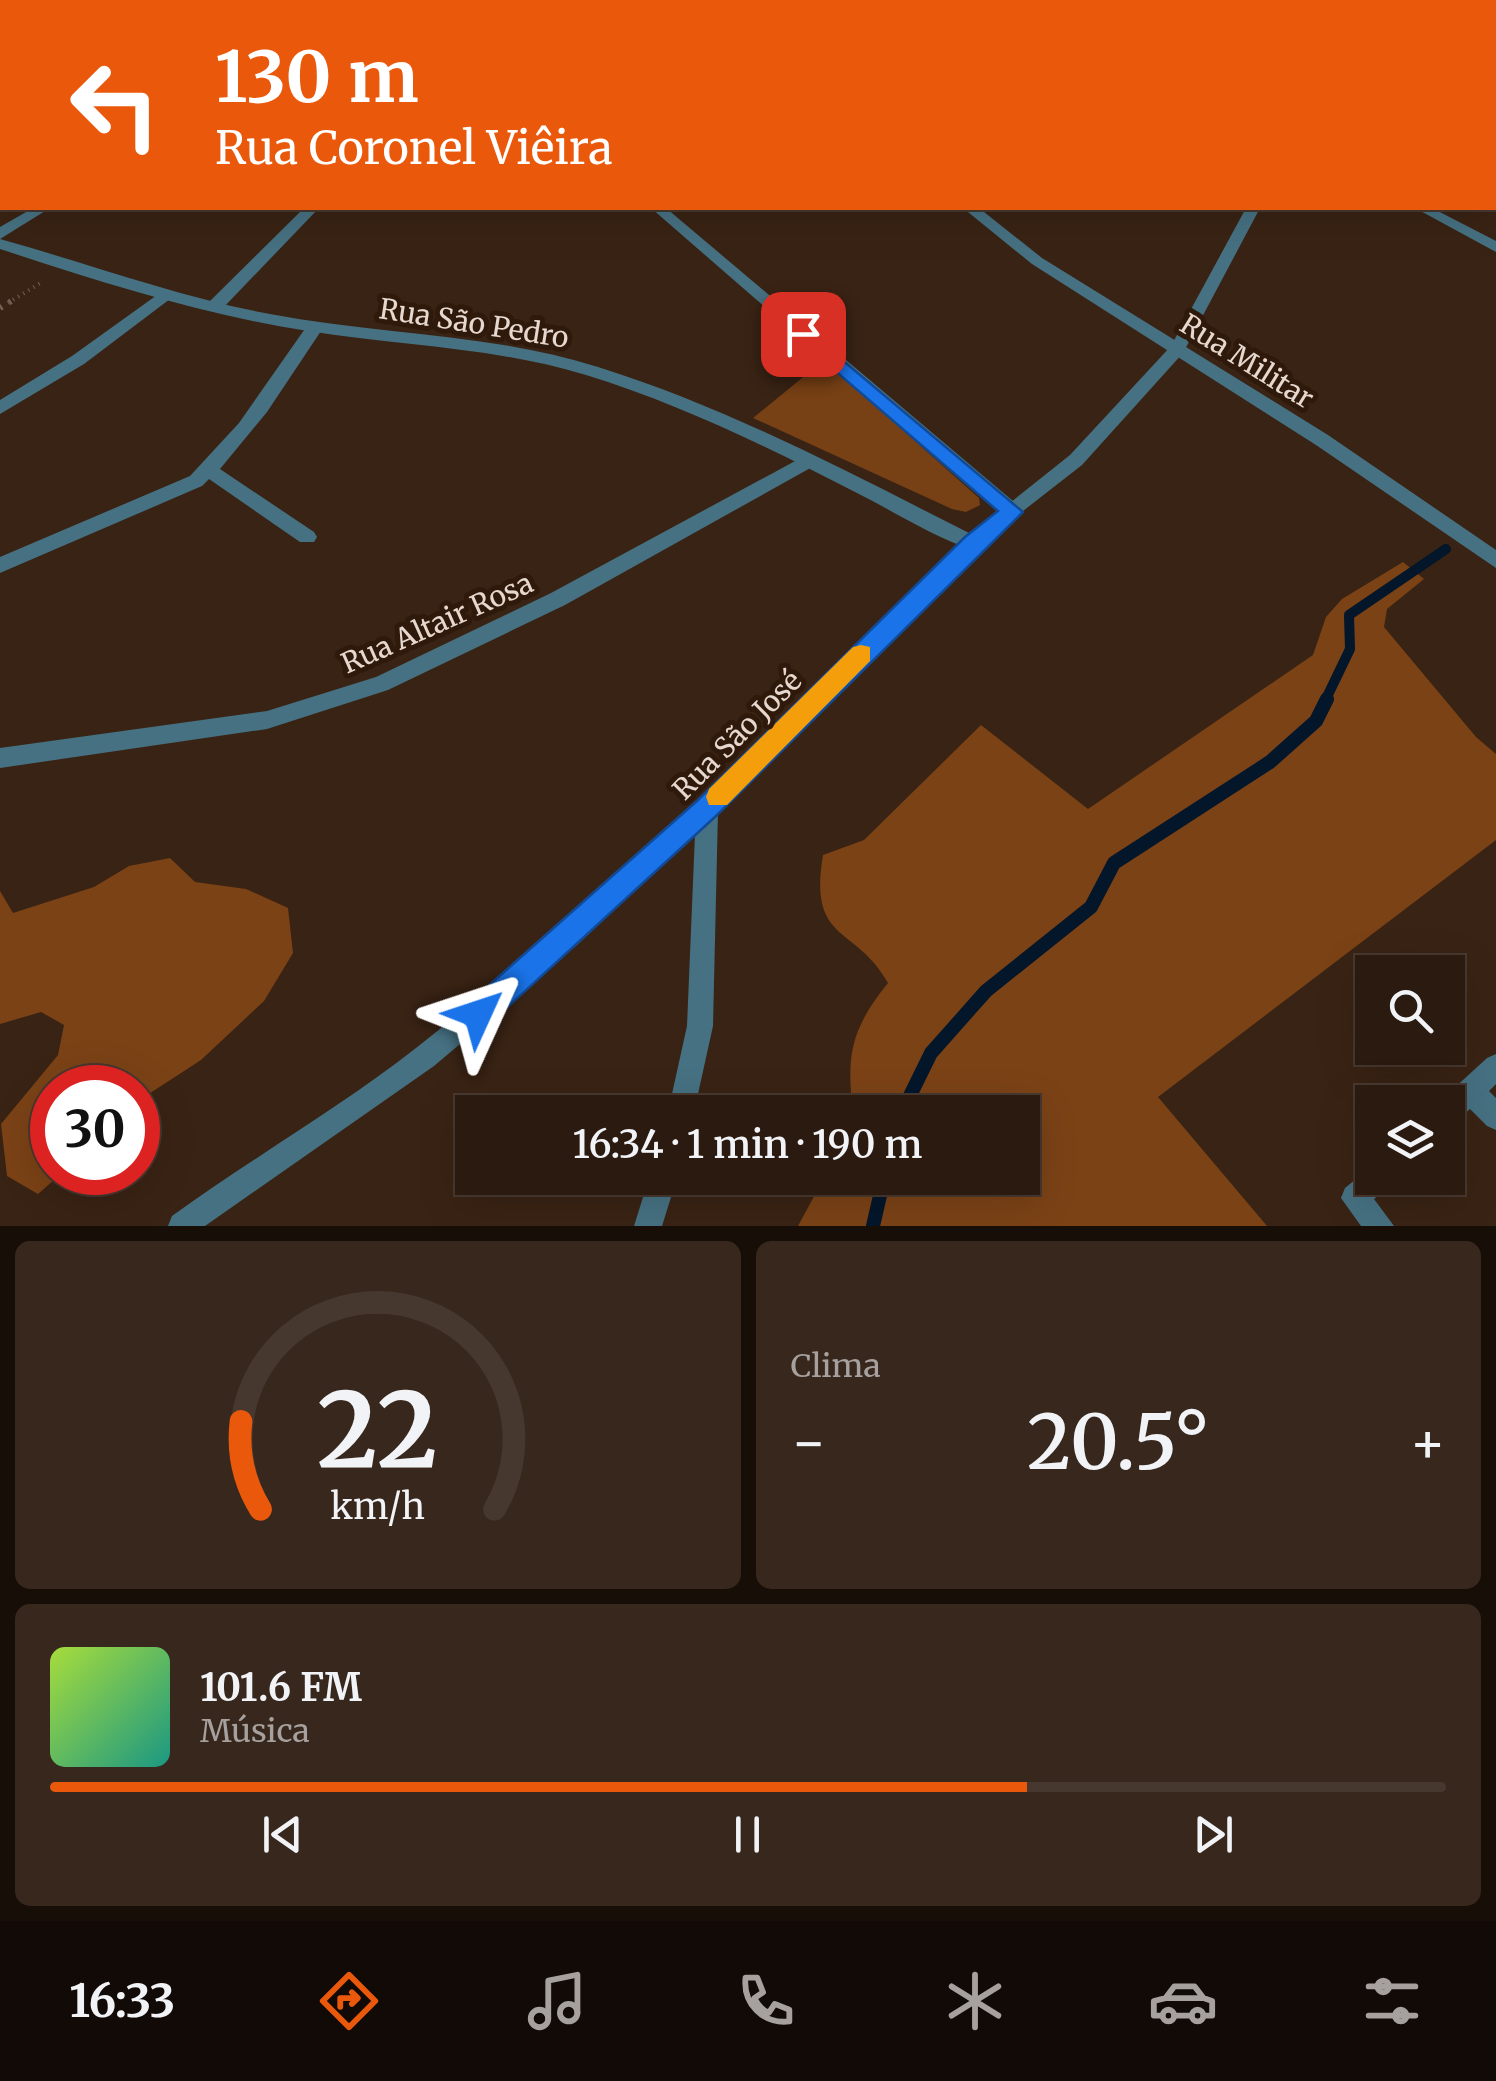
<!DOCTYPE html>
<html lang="pt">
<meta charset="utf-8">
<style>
body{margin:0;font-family:Merriweather,serif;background:#37271d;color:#f1f3f6;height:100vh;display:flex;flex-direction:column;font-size:38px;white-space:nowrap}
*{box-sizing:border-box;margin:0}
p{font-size:32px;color:#a6a19e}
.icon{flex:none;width:55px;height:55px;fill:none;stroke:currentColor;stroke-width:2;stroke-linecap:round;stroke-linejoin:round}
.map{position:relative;height:1226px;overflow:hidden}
.details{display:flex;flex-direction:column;gap:15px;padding:15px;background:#180e08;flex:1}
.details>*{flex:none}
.banner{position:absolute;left:0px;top:0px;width:1498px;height:210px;box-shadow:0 10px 40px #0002,0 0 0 2px #47382f;background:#ea580c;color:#fff;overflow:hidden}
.controls{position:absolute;left:1355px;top:955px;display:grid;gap:20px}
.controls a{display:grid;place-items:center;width:110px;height:110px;border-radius:0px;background:#2b1a0f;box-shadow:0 10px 40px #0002,0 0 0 2px #47382f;font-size:50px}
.speed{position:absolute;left:30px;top:1065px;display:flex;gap:20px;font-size:50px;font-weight:700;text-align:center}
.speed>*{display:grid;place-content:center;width:130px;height:130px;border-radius:50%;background:#2b1a0f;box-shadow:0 10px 40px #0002,0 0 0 2px #47382f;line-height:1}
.speed .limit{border:15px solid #d22;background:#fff;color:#111}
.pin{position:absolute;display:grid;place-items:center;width:85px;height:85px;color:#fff;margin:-42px;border-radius:20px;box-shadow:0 5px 15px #0006}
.me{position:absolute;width:110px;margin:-55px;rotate:48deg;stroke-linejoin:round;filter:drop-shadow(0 0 8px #0008)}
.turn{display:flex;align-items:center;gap:35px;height:210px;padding:0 50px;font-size:45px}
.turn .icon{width:130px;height:130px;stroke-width:2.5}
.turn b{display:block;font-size:70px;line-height:85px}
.big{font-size:75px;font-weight:600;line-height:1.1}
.details .tile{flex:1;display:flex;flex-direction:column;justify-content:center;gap:15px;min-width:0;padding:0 35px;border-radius:15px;background:#37271d}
.details .dial{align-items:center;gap:0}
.dial svg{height:260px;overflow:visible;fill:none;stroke:#47382f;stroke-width:7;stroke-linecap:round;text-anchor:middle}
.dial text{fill:#f1f3f6;stroke:none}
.song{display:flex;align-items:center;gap:30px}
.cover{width:120px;height:120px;border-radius:15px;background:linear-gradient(135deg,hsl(80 70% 55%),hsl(170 70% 35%))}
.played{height:10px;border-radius:5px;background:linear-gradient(90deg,#ea580c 70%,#47382f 70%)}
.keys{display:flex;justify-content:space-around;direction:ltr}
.heat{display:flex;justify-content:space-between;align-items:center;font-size:55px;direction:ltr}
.details .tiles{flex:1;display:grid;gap:15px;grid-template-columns:1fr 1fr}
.tile:last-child{grid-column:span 2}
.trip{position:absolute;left:455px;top:1095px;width:585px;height:100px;border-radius:0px;background:#2b1a0f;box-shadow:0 10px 40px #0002,0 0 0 2px #47382f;font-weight:600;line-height:100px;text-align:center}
.tabs{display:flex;height:160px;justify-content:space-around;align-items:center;background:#110a06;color:#a6a19e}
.tabs .icon{width:70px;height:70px}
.tabs .active{color:#ea580c}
.tabs b{font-size:45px;color:#f1f3f6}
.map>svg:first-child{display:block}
.green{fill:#774015}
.forest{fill:#7b4216}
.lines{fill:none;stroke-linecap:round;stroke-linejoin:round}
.stream-far2{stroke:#04162a;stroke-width:8}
.stream-far1{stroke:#04162a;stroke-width:10}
.stream{stroke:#04162a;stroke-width:14}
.path-far1{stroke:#746154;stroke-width:4;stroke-dasharray:1 5;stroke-linecap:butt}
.path{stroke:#746154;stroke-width:6;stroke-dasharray:2.5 8;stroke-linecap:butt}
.minor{fill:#467182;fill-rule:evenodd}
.tertiary{fill:#467182;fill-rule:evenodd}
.route{fill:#1a73e8;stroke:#114b97;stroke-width:2.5}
.slow{fill:#f59e0b}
.labels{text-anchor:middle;stroke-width:10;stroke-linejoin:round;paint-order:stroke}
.street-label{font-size:28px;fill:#e7d8cf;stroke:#2e190b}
</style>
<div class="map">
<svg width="1496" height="1226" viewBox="0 0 1496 1226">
<rect width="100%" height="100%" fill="#392314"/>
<!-- green -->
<path class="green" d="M 824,360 L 979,498 L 980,505 L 966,512 L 952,509 L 753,418 Z"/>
<!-- forest -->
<g class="forest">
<path d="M 0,0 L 351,0 L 2,2 L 2,38 Z"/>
<path d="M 1403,562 L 1424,579 L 1387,609 L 1384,627 L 1476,737 L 1496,754 L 1496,840 L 1158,1097 L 1267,1226 L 798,1226 L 824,1178 L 1022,1178 L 1022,1112 L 853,1112 C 846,1055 851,1029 888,983 C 856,925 808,944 823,855 L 864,840 L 981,725 L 1088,809 L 1313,655 L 1326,617 L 1342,599 Z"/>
<path d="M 170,858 L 195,882 L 246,889 L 288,908 L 293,953 L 264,1001 L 201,1060 L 138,1101 L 138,1088 L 52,1088 L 52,1172 L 62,1173 L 38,1194 L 7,1176 L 1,1124 L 58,1055 L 64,1025 L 41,1012 L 0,1024 L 0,891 L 13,913 L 94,887 L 129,866 Z"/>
</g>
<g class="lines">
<!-- stream-far2 -->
<g class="stream-far2">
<path d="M 3,0 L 30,2"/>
<path d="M 114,2 L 189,0"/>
</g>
<!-- stream-far1 -->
<path class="stream-far1" d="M 1325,701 L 1350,649 L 1349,615 L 1446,549"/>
<!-- stream -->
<g class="stream">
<path d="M 902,1112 L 931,1053 L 986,991 L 1091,907 L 1114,863 L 1270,762 L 1316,721 L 1327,699"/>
<path d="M 873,1226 L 884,1178"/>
</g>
<!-- path-far1 -->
<g class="path-far1">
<path d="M 522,2 L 529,0"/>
<path d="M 8,303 L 42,282"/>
</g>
<!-- path -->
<path class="path" d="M 0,308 L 13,300"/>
<!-- minor -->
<g class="minor">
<path d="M 726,0 L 740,0 L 741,2 L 728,2 Z"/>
<path d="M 2,74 L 2,82 L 0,83 L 0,75 Z"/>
<path d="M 33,208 L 50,208 L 0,239 L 0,227 Z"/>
<path d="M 304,208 L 319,208 L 221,310 L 209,310 L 209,302 Z"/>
<path d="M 651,208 L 666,208 L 1020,507 L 1022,512 L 1020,517 L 1006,517 Z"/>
<path d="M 963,208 L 979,208 L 1042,258 L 1328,435 L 1496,550 L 1496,568 L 1316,445 L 1032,264 Z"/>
<path d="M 164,290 L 172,295 L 170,299 L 84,364 L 0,414 L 0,400 L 72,356 Z"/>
<path d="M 315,322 L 321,323 L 321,331 L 267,412 L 220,469 L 314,532 L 317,537 L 314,542 L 300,542 L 209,479 L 202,486 L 0,573 L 0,557 L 190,476 L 239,423 L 309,323 Z"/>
<path d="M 808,454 L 817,461 L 814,466 L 565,605 L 388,690 L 267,729 L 0,768 L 0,748 L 267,711 L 376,677 L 551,593 Z"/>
<path d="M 973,536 L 980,538 L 983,543 L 980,548 L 718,811 L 713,1026 L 694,1112 L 668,1112 L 687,1026 L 695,834 L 577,945 L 434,1066 L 205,1226 L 168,1226 L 172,1216 C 252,1158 338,1109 416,1048 C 613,894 788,713 966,538 Z"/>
<path d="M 1496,1054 L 1496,1084 L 1489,1091 L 1496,1098 L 1496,1130 L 1487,1126 L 1470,1109 L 1457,1120 L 1448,1124 L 1448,1102 L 1439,1102 L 1487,1058 Z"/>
<path d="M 1372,1166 L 1372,1178 L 1391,1178 L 1387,1188 L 1374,1199 L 1394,1226 L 1361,1226 L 1341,1198 L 1345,1188 Z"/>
<path d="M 649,1178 L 677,1178 L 662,1226 L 634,1226 Z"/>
</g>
<!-- tertiary -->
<g class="tertiary">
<path d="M 1065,0 L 1080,0 L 1081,2 L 1067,2 Z"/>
<rect x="1373" y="0" width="12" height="2"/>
<path d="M 1246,208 L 1260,208 L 1183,353 L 1082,465 L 973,550 C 933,537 895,512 857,493 C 770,448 680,404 586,375 C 494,347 402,346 308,331 C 203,315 101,282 0,249 L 0,239 C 90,264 178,297 270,314 C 380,335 491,333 598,367 C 729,408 850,473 971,534 L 1070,455 L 1171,346 Z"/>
<path d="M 1415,208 L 1432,208 L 1496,241 L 1496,252 Z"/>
</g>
</g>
<!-- route -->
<path class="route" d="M 803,327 L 1023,512 L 716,816 L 489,1024 L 478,1028 L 468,1024 L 464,1014 L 468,1004 L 698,800 L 965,537 L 998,511 L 797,338 L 794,334 Z"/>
<!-- slow -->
<path class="slow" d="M 861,645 L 870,647 L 870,661 L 727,805 L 709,805 L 706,797 L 709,789 L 853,647 Z"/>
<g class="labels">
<!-- street labels -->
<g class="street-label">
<text transform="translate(474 323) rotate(9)" y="10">Rua São Pedro</text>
<text transform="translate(1247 361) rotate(32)" y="10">Rua Militar</text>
<text transform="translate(437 623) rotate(-24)" y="10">Rua Altair Rosa</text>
<text transform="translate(737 735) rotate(-45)" y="10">Rua São José</text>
</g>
</g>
</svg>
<div class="controls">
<a><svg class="icon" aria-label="search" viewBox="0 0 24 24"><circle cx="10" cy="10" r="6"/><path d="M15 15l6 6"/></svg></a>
<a><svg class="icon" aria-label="layers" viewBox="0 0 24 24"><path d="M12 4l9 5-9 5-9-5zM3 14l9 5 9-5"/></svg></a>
</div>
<div class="speed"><div class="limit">30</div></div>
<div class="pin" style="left:803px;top:334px;background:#d93025"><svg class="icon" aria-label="arrive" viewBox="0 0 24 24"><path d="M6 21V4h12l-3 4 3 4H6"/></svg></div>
<svg class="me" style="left:478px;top:1014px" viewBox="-20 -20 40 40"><path d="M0-17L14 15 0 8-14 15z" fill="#1a73e8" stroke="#fff" stroke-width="4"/></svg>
<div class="trip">16:34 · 1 min · 190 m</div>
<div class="banner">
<div class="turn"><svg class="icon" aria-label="left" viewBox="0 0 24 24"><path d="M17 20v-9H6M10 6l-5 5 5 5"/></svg><div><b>130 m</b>Rua Coronel Viêira</div></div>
</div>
</div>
<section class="details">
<div class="tiles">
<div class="tile dial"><svg viewBox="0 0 100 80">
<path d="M14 69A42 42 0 1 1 86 69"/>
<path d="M14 69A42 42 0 0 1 8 42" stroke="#ea580c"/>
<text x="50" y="56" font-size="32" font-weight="700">22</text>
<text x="50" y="72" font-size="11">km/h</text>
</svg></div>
<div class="tile"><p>Clima</p>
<div class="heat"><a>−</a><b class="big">20.5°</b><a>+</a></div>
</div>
<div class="tile">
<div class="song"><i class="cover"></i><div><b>101.6 FM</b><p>Música</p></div></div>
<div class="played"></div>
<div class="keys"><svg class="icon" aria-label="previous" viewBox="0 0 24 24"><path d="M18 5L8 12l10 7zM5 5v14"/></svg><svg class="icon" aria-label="pause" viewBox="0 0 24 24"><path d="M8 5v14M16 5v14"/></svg><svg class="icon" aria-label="next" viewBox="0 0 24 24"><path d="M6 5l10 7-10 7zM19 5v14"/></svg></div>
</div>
</div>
</section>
<nav class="tabs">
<b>16:33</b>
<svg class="icon active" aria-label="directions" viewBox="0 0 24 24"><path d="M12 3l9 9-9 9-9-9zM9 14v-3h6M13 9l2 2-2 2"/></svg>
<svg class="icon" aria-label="music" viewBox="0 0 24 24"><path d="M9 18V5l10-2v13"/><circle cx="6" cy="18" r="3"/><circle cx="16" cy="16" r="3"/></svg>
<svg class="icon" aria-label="phone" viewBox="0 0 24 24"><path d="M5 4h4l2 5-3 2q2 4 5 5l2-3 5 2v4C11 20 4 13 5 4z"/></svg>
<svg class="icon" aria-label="climate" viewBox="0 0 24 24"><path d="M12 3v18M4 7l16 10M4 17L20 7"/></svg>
<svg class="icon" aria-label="car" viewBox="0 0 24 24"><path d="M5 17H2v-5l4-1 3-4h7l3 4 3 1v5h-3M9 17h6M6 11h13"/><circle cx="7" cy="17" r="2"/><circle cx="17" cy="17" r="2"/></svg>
<svg class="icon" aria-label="filters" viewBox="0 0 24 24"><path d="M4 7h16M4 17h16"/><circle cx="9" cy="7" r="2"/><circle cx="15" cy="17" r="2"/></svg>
</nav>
